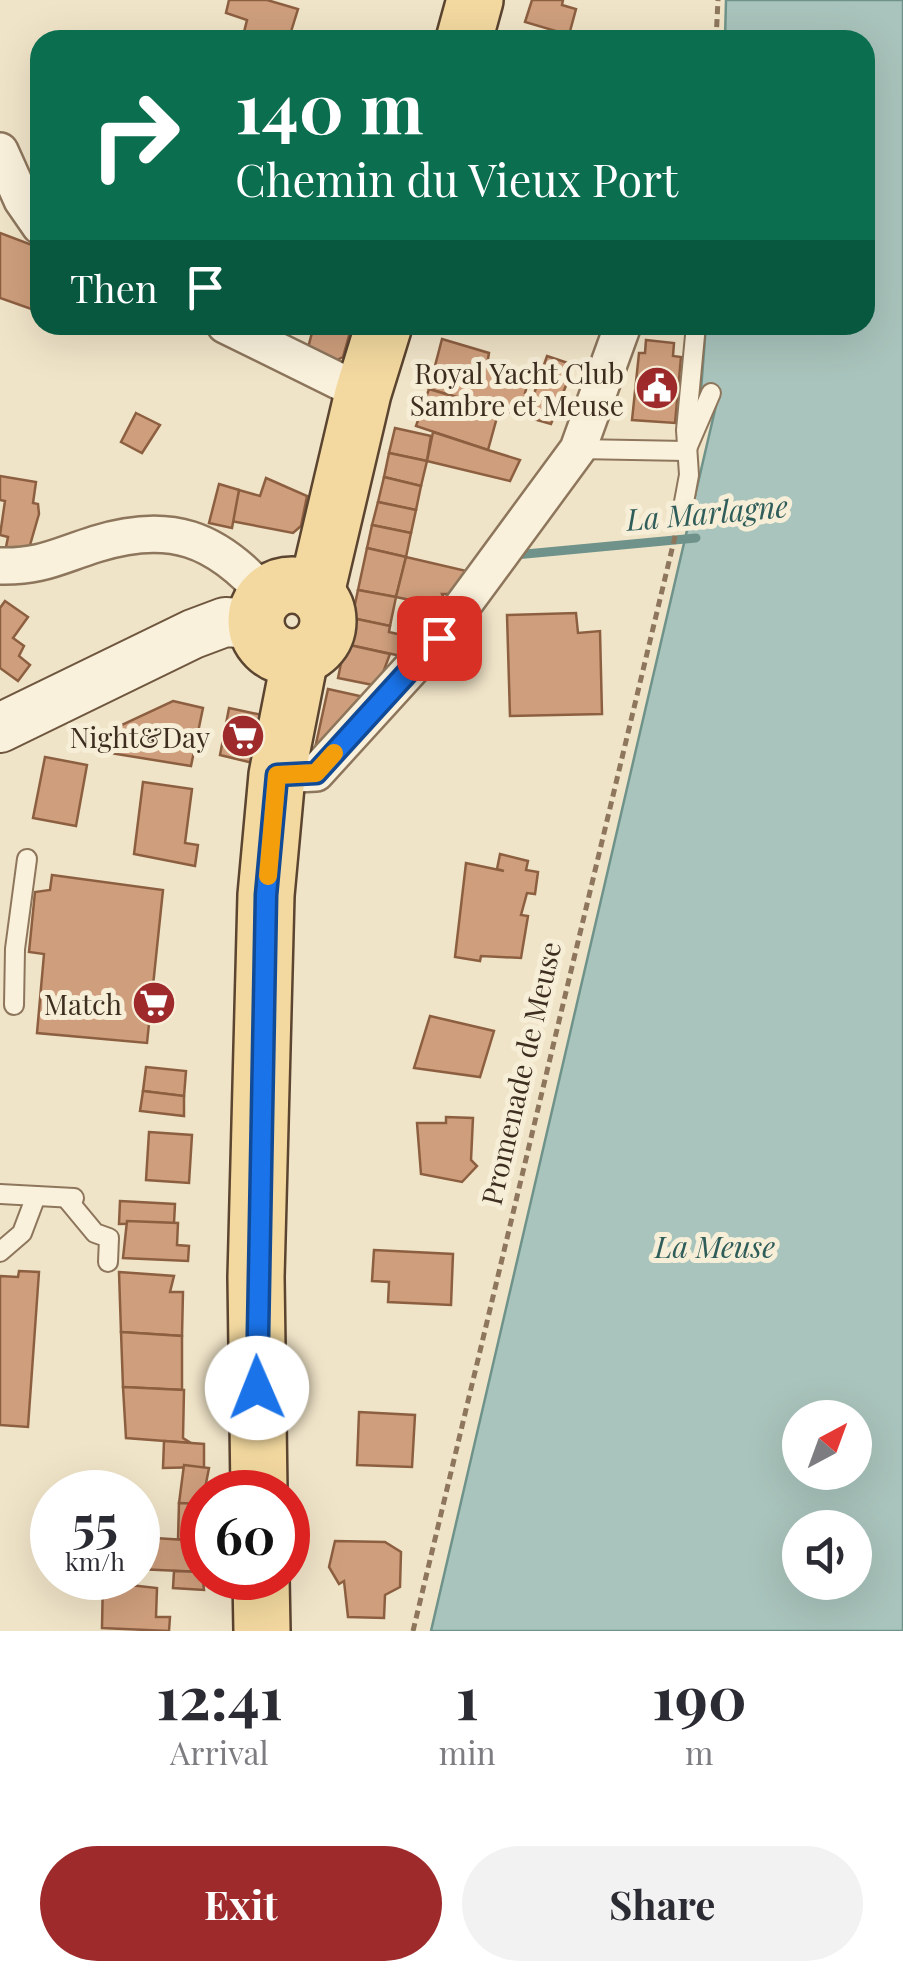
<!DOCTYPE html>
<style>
:root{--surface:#fff;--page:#f2f2f3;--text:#2b2b33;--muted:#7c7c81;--accent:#9e2a2b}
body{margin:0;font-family:"Playfair Display",serif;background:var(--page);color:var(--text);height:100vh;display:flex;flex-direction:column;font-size:38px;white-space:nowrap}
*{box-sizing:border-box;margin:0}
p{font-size:32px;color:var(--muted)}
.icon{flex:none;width:55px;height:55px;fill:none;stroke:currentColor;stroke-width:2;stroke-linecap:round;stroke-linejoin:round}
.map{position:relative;height:1631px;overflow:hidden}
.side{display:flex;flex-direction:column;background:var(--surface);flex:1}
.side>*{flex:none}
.hud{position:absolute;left:30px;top:30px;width:845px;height:305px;border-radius:30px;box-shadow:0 10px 40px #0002;background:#0b6e4f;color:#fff;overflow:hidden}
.needle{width:65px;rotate:41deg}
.buttons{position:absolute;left:782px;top:1400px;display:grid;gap:20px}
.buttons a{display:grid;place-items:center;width:90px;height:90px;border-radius:50%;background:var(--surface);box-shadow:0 10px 40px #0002;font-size:50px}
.speed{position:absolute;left:30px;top:1470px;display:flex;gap:20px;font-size:50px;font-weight:700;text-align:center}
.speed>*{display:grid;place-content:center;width:130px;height:130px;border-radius:50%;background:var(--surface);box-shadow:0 10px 40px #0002;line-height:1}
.speed small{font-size:25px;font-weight:400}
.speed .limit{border:15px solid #d22;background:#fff;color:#111}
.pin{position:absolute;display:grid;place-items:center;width:85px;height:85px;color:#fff;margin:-42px;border-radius:20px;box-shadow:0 5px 15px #0006}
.me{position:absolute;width:110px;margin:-55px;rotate:359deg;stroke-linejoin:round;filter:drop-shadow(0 0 8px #0008)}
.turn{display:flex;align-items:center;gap:35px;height:210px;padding:0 40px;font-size:45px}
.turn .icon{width:130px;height:130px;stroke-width:2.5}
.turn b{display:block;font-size:70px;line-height:85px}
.then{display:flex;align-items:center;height:95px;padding:0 40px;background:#0003;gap:20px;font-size:38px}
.eta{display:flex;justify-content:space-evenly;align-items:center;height:170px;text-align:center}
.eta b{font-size:60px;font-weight:700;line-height:70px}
.action{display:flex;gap:20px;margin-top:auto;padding:20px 40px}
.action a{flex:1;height:115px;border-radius:60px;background:var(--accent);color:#fff;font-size:40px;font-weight:700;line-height:115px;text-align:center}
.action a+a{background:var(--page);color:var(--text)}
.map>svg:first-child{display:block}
</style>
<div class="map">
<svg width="903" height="1631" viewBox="0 0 903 1631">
<rect width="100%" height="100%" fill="#f0e4c8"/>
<path fill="#a9c4bc" stroke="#6f938a" stroke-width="2.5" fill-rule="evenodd" d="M726,0H903V1631H431L718,397L701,390L706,325H865V40H725ZM800,1418H855V1472H800ZM800,1528H855V1582H800Z"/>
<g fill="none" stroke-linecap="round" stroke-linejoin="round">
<path stroke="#6f938a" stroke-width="9" d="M515,555L696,538"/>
</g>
<g fill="#cf9f7d" stroke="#8d5f41" stroke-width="2.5">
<path d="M229,0H267L298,9L289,38L242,40L247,20L226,13Z"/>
<path d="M532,0H563L562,5L576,9L569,35L525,22Z"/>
<path d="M0,233L40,248L37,311L0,298Z"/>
<path d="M314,325H352L343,357L333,362L308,348Z"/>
<path d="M442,339L489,353L487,365L529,379L525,393L532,396L526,417L429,389Z"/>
<path d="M646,340L674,343L673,356L681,357L675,423L632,420L639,353H645Z"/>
<path d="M547,356L574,365L551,424L526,417Z"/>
<path d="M429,389L499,410L488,450L416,426Z"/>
<path d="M136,413L160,425L142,453L121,442Z"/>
<path d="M395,428L431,436L427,461L389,453Z"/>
<path d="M433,432L488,450L520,460L510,481L427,461Z"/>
<path d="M389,453L427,461L421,486L384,477Z"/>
<path d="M0,476L36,482L33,503L38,504L39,514L28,552L6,547L8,537L0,535L5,501L0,500Z"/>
<path d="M384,477L421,486L416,510L378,502Z"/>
<path d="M266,478L307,496L301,526L293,533L231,521L239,490L260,496Z"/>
<path d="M219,484L239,490L232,528L209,523Z"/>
<path d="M378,502L416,510L411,533L372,525Z"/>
<path d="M372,525L411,533L406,557L367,548Z"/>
<path d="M367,548L406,557L396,597L358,590Z"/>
<path d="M406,557L475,573L461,594H442L448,608L396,597Z"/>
<path d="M358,590L396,597L390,626L352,618Z"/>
<path d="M5,601L28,617L13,638L24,646L19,656L30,665L18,681L0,668V608Z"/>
<path d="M576,613L578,633L600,631L602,714L510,716L507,615Z"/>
<path d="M352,618L390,626L389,632L406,636L401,656L345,644Z"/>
<path d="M345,644L390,654L378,686L338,678Z"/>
<path d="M328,689L373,699L314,753Z"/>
<path d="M173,701L203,708L191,766L110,753L115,728Z"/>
<path d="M229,708L267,716L257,764L220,755Z"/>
<path d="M45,757L87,765L76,826L33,818Z"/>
<path d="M143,782L192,789L185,843L198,845L195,866L134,854Z"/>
<path d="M500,854L528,861L526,870L538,872L535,894L527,893L521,915L528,916L521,958L481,956L480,961L455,957L466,863L504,871L497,869Z"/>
<path d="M52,875L163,890L147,1043L37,1033L44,954L29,952L35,892L50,890Z"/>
<path d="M430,1016L494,1031L480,1077L414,1068Z"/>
<path d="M146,1067L186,1071L184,1096L143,1091Z"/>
<path d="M143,1091L184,1096V1116L140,1111Z"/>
<path d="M446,1117L473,1118L471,1160L477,1166L462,1182L421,1174L417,1123H446Z"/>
<path d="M149,1132L192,1135L189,1183L146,1180Z"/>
<path d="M120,1201L175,1204L174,1223L119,1224Z"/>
<path d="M127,1221L178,1223L177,1245L189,1246L188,1261L123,1258Z"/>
<path d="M374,1250L453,1254L451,1305L388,1302L389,1282L372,1281Z"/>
<path d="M19,1271L39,1272L28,1427L0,1425V1276L18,1277Z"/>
<path d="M119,1272L174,1276L170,1292H183L182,1336L121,1332Z"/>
<path d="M121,1332L182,1336V1390L123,1387Z"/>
<path d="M123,1387L184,1390L183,1438L191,1443L126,1438Z"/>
<path d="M359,1412L415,1415L412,1467L357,1465Z"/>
<path d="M164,1441L204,1444V1467L163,1468Z"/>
<path d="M184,1465L209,1468L202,1504L179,1503Z"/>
<path d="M179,1503L202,1504V1541L178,1539Z"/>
<path d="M138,1537L202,1541V1572L138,1569Z"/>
<path d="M335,1541L385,1542L401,1552L400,1587L385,1595L384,1618L348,1617L344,1581L339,1584L329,1567Z"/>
<path d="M174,1571L202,1572L204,1590L173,1588Z"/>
<path d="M103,1578H129L130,1585L157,1588L156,1617H170L169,1631L102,1628Z"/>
</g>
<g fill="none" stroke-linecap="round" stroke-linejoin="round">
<g stroke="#8d765c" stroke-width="22">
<g id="lane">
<path d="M578,449L686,451L711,393"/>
<path d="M684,502L689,475L686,430L696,325"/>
<path d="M14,1005L15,949L27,859"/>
<path d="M0,1194L74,1198"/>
<path d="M66,1198L95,1233L109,1238L108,1262"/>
<path d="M0,1252L22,1233L36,1196"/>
</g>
</g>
<g stroke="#8d765c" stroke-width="40">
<g id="street">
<path d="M0,151L22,200L40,226"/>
<path d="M225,325L363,393"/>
<path d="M0,566C41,567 58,556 96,544C170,521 216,538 266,595"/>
<path d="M277,775L316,773L439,638L578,449L623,325"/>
</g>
</g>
<g stroke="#6f573f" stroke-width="52">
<path id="secondary" d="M0,728L193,634L225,622L255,624"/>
</g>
<g stroke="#5b4430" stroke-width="60">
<g id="primary">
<path d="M464,40L475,0"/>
<circle cx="292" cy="621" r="36"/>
<path d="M316,593L363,393L384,325"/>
<path d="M259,1492L256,1277L266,895L277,775L300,658"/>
<path d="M261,1578L262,1631"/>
</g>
</g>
<g stroke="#8d765c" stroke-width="5" stroke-dasharray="8 5" stroke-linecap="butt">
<path d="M716,40L718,0"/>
<path d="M413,1631L678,524"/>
</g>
<use href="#lane" stroke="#faf1dc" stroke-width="18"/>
<use href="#street" stroke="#faf1dc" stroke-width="35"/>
<use href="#secondary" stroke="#faf1dc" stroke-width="48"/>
<use href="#primary" stroke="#f3d9a0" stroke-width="55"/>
</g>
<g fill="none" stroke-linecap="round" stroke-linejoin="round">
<g stroke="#114b97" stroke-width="25">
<path id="route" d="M257,1388L266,895L277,775L316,773L439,638"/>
</g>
<use href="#route" stroke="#1a73e8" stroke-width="18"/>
<path stroke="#f59e0b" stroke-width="18" d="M268,876L277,775L316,773L334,753"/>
</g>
<defs>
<g id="civic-disc" transform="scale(2.25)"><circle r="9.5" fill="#9e2a2b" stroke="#f7eed8"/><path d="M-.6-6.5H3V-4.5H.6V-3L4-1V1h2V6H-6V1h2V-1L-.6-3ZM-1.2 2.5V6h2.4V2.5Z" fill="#fff"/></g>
<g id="supermarket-disc" transform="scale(2.25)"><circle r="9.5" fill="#9e2a2b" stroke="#f7eed8"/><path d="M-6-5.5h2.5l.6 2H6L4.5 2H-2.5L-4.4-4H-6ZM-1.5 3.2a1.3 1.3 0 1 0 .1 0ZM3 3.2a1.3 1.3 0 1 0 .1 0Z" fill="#fff"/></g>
</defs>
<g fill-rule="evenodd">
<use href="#civic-disc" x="657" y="388"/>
<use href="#supermarket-disc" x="243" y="736"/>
<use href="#supermarket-disc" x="154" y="1003"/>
</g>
<g text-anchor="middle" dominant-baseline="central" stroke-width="10" stroke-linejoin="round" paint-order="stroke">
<g font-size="28" fill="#3d2e20" stroke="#f7eed8" text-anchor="end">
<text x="624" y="372">Royal Yacht Club<tspan x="624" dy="32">Sambre et Meuse</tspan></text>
<text x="210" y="736">Night&amp;Day</text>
<text x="122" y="1003">Match</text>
</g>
<g font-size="28" fill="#3d2e20" stroke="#f7eed8">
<text transform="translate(520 1073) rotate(-77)">Promenade de Meuse</text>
</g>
<g font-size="30" font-style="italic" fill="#2f5d5a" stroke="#f7eed8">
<text transform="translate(707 512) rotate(-5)">La Marlagne</text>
<text x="715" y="1246">La Meuse</text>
</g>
</g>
</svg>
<div class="buttons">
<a><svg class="needle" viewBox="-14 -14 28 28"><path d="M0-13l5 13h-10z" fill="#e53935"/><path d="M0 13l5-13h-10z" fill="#7c7c81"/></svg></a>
<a><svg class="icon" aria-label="sound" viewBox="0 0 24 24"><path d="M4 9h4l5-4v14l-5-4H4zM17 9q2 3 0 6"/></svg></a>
</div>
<div class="speed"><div>55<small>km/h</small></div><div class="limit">60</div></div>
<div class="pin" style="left:439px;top:638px;background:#d93025"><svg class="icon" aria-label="arrive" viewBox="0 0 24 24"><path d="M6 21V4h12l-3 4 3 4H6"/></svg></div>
<svg class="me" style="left:257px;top:1388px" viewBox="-20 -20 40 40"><circle r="19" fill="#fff"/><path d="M0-13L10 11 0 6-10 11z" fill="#1a73e8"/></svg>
<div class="hud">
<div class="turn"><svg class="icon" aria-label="right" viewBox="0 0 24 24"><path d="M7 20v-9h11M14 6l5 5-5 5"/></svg><div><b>140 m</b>Chemin du Vieux Port</div></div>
<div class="then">Then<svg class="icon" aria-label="arrive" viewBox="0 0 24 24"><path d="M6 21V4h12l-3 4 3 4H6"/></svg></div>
</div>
</div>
<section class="side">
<div class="eta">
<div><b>12:41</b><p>Arrival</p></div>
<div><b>1</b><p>min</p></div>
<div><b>190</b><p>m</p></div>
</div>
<div class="action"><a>Exit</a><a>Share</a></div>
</section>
